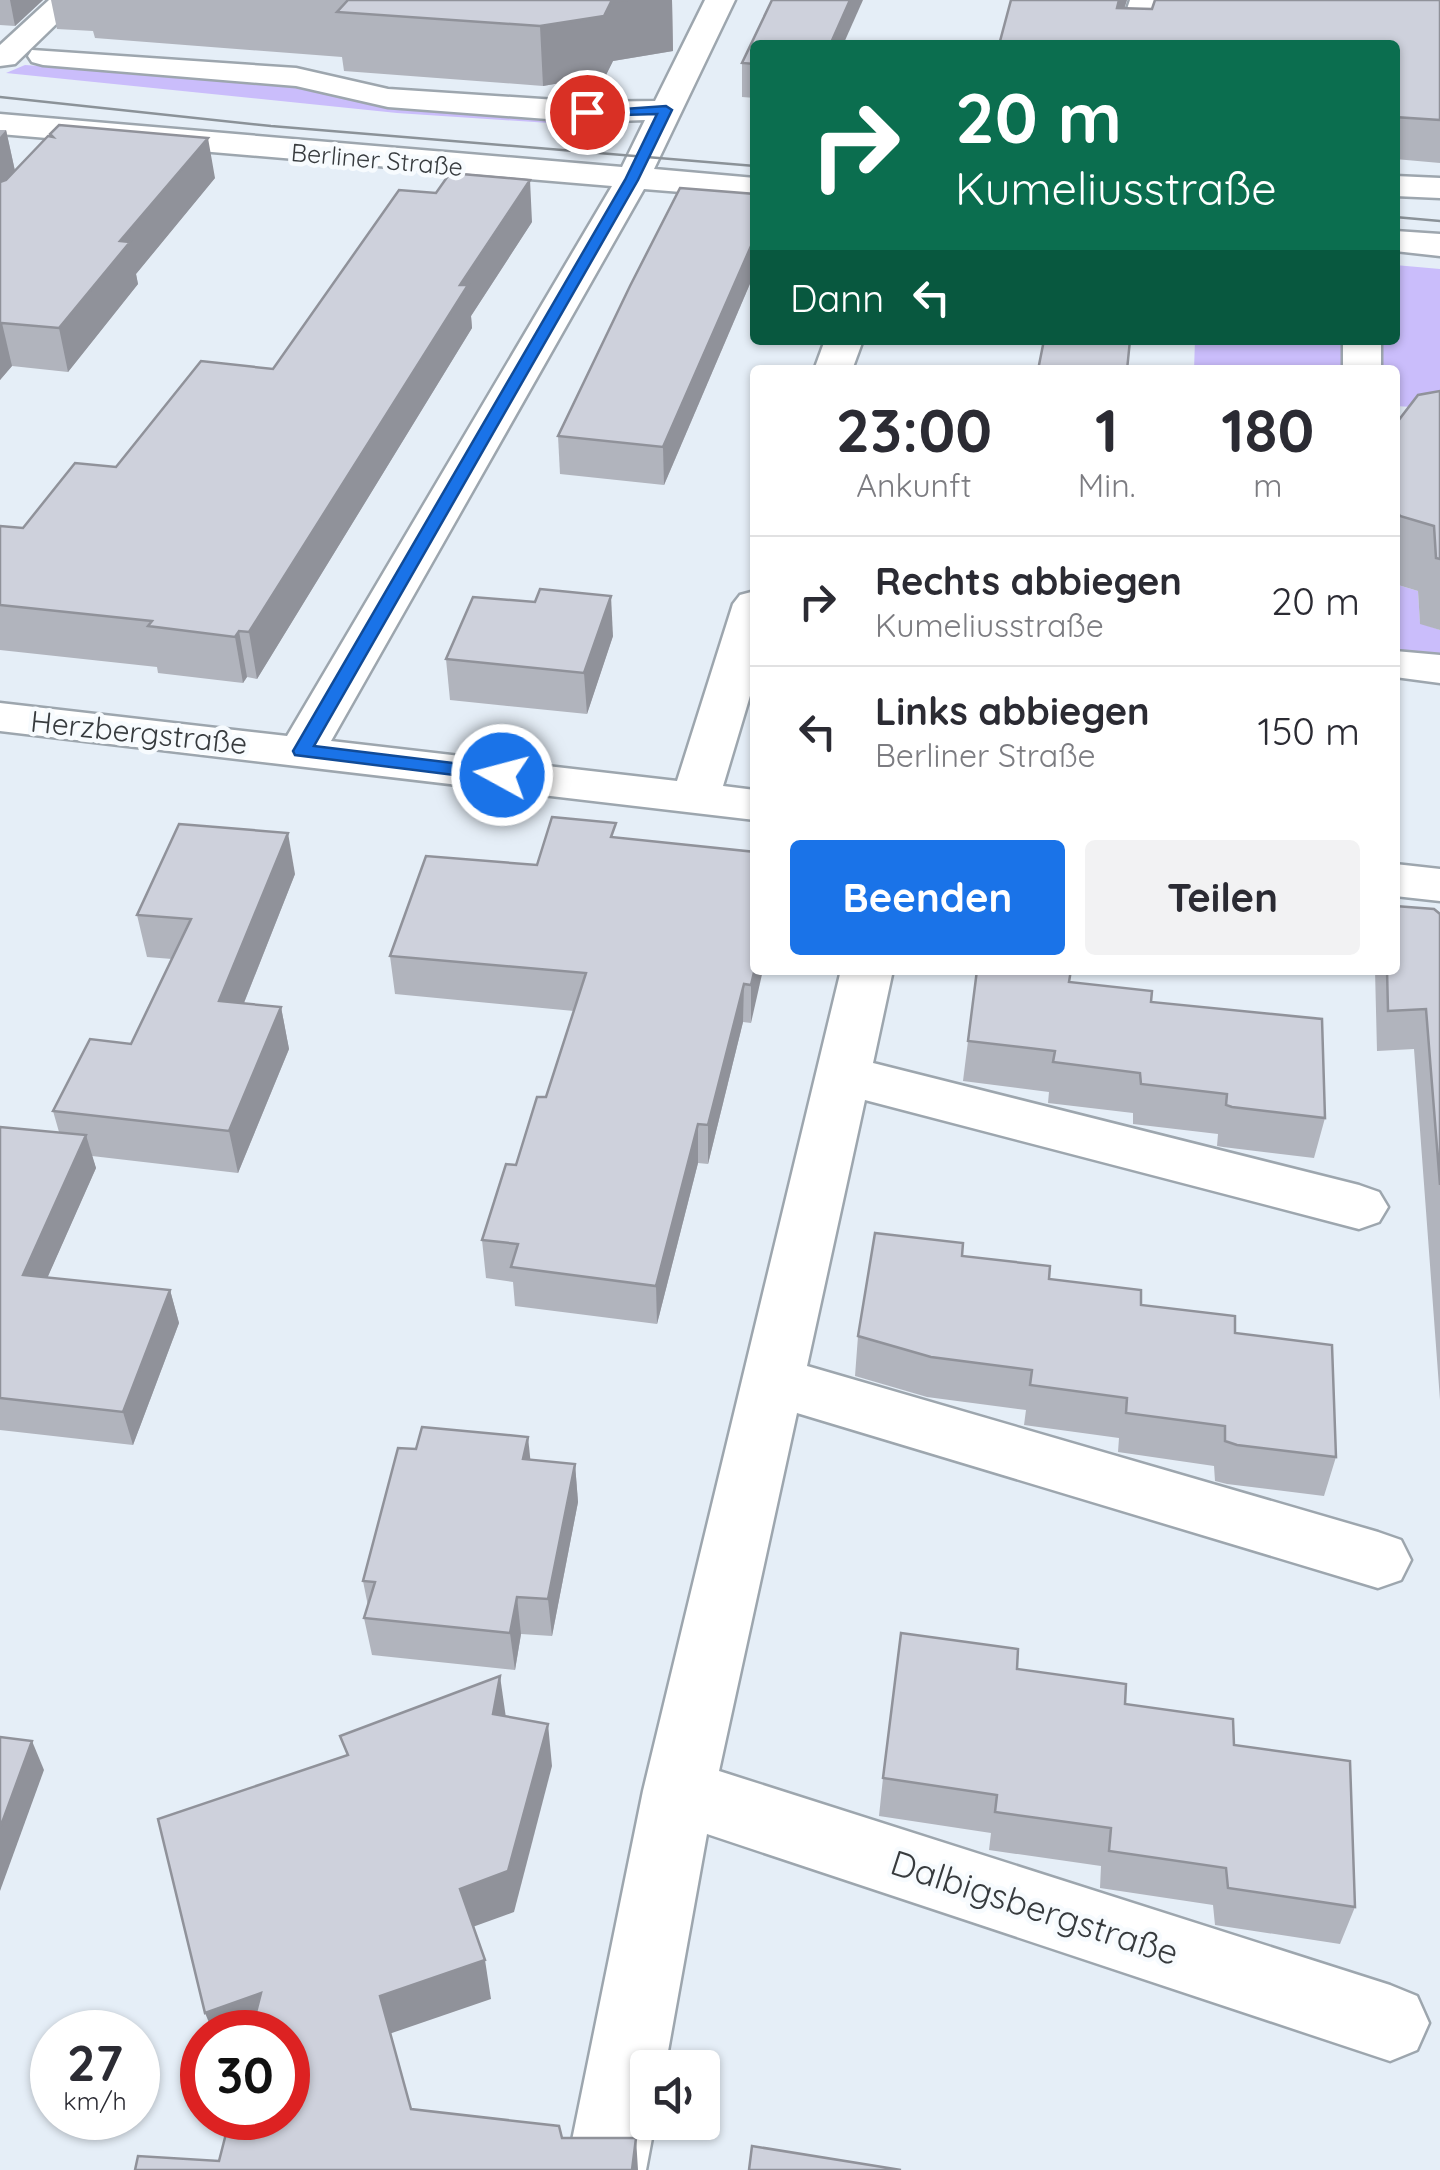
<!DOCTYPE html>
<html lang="de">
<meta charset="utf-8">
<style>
:root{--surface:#fff;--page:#f2f2f3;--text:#2b2b33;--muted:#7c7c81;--line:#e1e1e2;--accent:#1a73e8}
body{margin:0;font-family:Quicksand,sans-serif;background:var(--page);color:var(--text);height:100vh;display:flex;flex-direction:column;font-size:38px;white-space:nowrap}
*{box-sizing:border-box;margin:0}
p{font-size:32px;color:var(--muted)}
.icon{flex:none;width:55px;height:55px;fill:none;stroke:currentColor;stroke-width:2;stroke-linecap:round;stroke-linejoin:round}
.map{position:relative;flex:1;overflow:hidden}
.sheet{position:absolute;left:750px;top:365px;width:650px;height:610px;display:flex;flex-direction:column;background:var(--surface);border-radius:10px;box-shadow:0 2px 8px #0004}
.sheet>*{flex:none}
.top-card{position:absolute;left:750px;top:40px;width:650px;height:305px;border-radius:10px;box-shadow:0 2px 8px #0004;background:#0b6e4f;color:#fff;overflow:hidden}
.fabs{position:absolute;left:630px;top:2050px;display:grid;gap:20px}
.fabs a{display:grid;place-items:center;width:90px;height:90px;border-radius:10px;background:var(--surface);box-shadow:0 2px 8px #0004;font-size:50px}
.speed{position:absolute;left:30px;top:2010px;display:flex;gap:20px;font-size:50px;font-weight:700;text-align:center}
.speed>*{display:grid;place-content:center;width:130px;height:130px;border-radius:50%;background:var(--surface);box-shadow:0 2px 8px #0004;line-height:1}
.speed small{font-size:25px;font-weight:400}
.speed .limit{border:15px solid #d22;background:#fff;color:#111}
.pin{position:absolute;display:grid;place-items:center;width:85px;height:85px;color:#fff;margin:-42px;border:5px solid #fff;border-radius:50%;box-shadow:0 2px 10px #0007}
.me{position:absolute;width:110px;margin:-55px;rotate:277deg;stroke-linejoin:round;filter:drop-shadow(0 0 8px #0008)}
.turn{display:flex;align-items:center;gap:35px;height:210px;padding:0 40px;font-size:45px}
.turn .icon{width:130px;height:130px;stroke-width:2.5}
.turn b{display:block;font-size:70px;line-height:85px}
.then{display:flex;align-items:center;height:95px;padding:0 40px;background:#0003;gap:20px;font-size:38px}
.eta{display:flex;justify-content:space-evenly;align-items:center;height:170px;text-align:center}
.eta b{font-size:60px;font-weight:800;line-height:70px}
.cta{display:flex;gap:20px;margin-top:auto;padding:20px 40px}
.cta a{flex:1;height:115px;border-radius:10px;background:var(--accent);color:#fff;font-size:40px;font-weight:800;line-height:115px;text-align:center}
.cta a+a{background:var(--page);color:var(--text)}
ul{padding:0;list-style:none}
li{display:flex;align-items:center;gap:30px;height:130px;padding:0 40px;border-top:2px solid var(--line)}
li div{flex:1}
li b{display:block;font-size:38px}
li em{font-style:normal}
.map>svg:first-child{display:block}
</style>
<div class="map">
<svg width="1440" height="2170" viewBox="0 0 1440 2170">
<rect width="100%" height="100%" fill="#e5eef7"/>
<g fill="#cabdfb">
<path d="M25,65L308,84L568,117L564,124L397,113L6,73Z"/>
<path d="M1395,265L1440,269V451L1412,407L1395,406V370H1194L1195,340H1395Z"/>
<path d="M1395,584L1418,591L1420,623L1440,630V662L1395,657Z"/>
</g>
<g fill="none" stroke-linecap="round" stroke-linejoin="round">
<g stroke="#9da6ae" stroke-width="5">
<g id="minor">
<path d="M49,0H81L15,64L0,66V45Z"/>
<path d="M705,0H735L654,169L755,178V198L644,189L331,741L677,781L733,604L740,595L755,591V679L723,786L755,790V820L0,731V703L287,736L612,186L0,134V114L622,167L645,120L587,122L388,107L296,86L43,65L32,62L28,56L32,50L296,68L388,89L587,102L655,101Z"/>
<path d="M1130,0H1160L1145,45H1115Z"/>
<path d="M1395,176L1440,178V198L1395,196Z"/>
<path d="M1395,231L1440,234V256L1395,251Z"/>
<path d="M825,340H863L852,370H814Z"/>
<rect x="1343" y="340" width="38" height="30"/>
<path d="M1395,651L1440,655V683L1395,677Z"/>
<path d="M1395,864L1440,869V901L1395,896Z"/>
<path d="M841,970H893L873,1063L1359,1185L1379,1192L1388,1207L1379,1222L1359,1229L865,1100L807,1366L1378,1532L1401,1540L1411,1560L1401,1580L1378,1588L797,1413L719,1771L1390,1985L1417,1996L1429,2023L1417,2050L1390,2061L707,1834L665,2068H648V2122H655L646,2170H566L643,1791Z"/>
</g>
</g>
<use href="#minor" fill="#fff" fill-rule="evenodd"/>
<g stroke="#8b9298" stroke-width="2.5">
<path d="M0,97L271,126L755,166"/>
<path d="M1395,217L1440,221"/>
</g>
</g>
<g fill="#b1b4bd">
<path d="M0,0H43L15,26L0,25Z"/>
<path d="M51,0H672L673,51L613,61L606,75L543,86L344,71L342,57L95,38L93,31L57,29Z"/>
<path d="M1011,0H1127L1124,8L1152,9L1440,0V163L1395,159V45Z"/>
<path d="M755,45V98L742,97V63Z"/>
<path d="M0,130H6L15,171L51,136L50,134L215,178L136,274L138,284L68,372L12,366L0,380Z"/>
<path d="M755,194V272L664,485L560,474L558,436Z"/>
<path d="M532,222L471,316L472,328L257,679L247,677L243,683L158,673L157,667L0,650V526L23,528L273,369Z"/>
<path d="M1440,391V630L1420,624L1418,591L1395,584V425Z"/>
<path d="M613,636L587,714L450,700L446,659Z"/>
<path d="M616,838L755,852L751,1023L743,1022L708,1164L698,1163L657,1324L515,1306L513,1282L486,1278L482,1240L546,1097L574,1011L395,994L390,956L537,865Z"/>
<path d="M295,874L244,1003L281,1007L289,1049L238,1173L92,1156L96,1168L47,1278L170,1290L179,1323L133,1445L0,1430V1127L59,1132L53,1111L131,1044L172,959L147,957L137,915Z"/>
<path d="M1440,914V1400L1414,1049L1377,1051L1375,970H1395Z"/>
<path d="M1069,982L1151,1002L1325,1118L1314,1158L1223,1147L1217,1146L1218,1134L1133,1124V1113L1048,1103L1049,1092L963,1081L968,1041Z"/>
<path d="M962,1256L1141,1305L1235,1333L1336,1457L1324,1496L1227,1484L1215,1481L1214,1466L1118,1452L1119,1438L1024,1425L1026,1410L927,1397L855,1376L858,1336Z"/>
<path d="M530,1460L575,1464L578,1502L552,1636L521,1634L515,1670L372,1655L364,1618L368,1606L363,1581Z"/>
<path d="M1017,1669L1125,1704L1234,1745L1355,1907L1340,1944L1215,1925L1213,1905L1100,1888L1101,1866L989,1850L991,1833L879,1816L883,1778Z"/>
</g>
<g fill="#90929a">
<path d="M10,0H43L15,26Z"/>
<path d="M627,0H672L673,51L613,61L606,75L543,86L540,26L611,2Z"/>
<path d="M850,0H863L843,45H830Z"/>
<path d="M1119,0H1127L1113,45L1117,8Z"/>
<path d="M6,130L15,171L0,188V137Z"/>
<path d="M208,138L215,178L136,274L138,284L68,372L59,328L120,241Z"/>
<path d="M530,180L532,222L471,316L472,328L257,679L249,632L460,285Z"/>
<path d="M755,237V272L664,485L663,447Z"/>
<path d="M2,323L12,366L0,380V325Z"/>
<path d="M611,596L613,636L587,714L584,673Z"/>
<path d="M239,631L247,677L243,683L235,637Z"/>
<path d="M288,833L295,874L228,1043L219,1001Z"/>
<path d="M755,970H763L751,1023V985Z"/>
<path d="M744,984L743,1022L708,1164V1125Z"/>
<path d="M281,1007L289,1049L238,1173L229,1131Z"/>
<path d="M698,1124V1163L657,1324L656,1286Z"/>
<path d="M86,1135L96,1168L34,1308L23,1275Z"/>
<path d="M170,1290L179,1323L133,1445L123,1412Z"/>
<path d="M528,1437L532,1475L523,1459Z"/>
<path d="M575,1464L578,1502L552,1636L548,1599Z"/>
<path d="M517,1597L521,1634L515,1670L510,1633Z"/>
<path d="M500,1676L506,1718L493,1714Z"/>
<path d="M548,1724L552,1766L514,1912L467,1929L460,1889Z"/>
<path d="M32,1741L44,1770L0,1891V1828Z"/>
<path d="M485,1960L491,1999L389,2034L380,1996Z"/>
<path d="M261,1993L269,2032H213L205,2013Z"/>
<path d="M636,2138L638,2170H632Z"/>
</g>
<g fill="#ced1dc" stroke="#90929a" stroke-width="2.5">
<path d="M348,0H627L611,2L604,16L540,26L337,12Z"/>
<path d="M772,0H850L830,45H755V64L742,63Z"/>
<path d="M1011,0H1119L1117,8L1152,9L1155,0H1440V120L1395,117V45H999Z"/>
<path d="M59,125L208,138L120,241L130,242L59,328L2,323L0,325V182L6,180L48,136L53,137L50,134Z"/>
<path d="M450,173L530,180L460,285H468L249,632L239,631L235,637L148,626L152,621L0,605V526L23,528L75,463L116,467L201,361L273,369L399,190L436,193Z"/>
<path d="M680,188L755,194V237L663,447L558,436L630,286Z"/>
<path d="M1044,340H1130L1127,370H1038Z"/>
<path d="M1440,391V559L1436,558L1434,526L1400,516L1395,508V425L1418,395Z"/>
<path d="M540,589L611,596L584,673L446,659L473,597L535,602Z"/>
<path d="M552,817L616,823L611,837L755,852V968L751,985L744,984L708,1125L698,1124L656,1286L511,1267L518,1244L482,1240L506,1164L516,1165L537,1097H546L586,973L390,956L426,856L537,865Z"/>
<path d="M179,824L288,833L219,1001L281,1007L229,1131L53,1111L90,1039L131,1044L191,919L137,915Z"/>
<path d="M1395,906L1434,909L1440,914V1185L1426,1009L1388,1011L1387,970H1395Z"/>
<path d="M977,970H1071L1069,982L1152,991L1151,1002L1322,1019L1325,1118L1232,1107L1226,1105L1227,1094L1141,1084L1140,1073L1053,1062L1055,1051L968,1041Z"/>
<path d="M0,1127L86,1135L23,1275L170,1290L123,1412L0,1398Z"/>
<path d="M875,1233L963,1243L962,1256L1050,1266L1049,1279L1141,1290V1305L1235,1316V1333L1332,1345L1336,1457L1237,1445L1225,1441V1426L1126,1413L1127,1398L1030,1385L1032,1370L931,1357L858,1336Z"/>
<path d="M422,1427L528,1437L523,1459L575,1464L548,1599L517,1597L510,1633L364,1618L375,1582L363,1581L398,1448L416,1449Z"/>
<path d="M901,1633L1018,1649L1017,1669L1126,1684L1125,1704L1233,1719L1234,1745L1350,1761L1355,1907L1228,1888L1226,1868L1109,1851L1111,1828L995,1812L997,1795L883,1778Z"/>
<path d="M500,1676L493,1714L548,1724L508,1871L460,1889L485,1960L380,1996L411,2109L559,2126L562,2138H636L632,2170H135L138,2156L219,2161L230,2118H288V2032H251L261,1993L205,2013L158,1819L348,1755L340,1736Z"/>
<path d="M0,1737L32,1741L0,1828Z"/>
<path d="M752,2146L901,2170H749Z"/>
</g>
<path fill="#1a73e8" stroke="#114b97" stroke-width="2.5" d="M666,106L672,110L638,180L314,746L502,769L512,775L502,781L295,755L293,751L625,180L657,114L587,116L581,112Z"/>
<g text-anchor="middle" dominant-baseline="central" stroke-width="9" stroke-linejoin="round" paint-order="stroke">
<g font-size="25" fill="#373b3e" stroke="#f7fbfe">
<text transform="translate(377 159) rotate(5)">Berliner Straße</text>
</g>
<g font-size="30" fill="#373b3e" stroke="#f7fbfe">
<text transform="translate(139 732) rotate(6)">Herzbergstraße</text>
</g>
<g font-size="35" fill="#373b3e" stroke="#f7fbfe">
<text transform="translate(1035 1907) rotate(18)">Dalbigsbergstraße</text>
</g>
</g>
</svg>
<div class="fabs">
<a><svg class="icon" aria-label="sound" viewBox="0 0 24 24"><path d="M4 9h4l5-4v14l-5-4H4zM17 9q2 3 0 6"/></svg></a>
</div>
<div class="speed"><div>27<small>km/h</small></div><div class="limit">30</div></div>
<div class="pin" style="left:587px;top:112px;background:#d93025"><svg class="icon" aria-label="arrive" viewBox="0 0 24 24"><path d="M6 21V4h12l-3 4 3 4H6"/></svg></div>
<svg class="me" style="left:502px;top:775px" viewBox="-20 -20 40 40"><circle r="17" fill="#1a73e8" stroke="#fff" stroke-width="3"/><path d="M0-11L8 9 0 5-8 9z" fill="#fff"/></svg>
<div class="top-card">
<div class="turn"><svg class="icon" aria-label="right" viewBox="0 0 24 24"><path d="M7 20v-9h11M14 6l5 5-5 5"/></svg><div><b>20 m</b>Kumeliusstraße</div></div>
<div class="then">Dann<svg class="icon" aria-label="left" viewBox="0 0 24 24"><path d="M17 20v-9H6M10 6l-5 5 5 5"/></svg></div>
</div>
<section class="sheet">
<div class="eta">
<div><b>23:00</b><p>Ankunft</p></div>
<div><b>1</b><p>Min.</p></div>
<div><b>180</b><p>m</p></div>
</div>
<ul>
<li><svg class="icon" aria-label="right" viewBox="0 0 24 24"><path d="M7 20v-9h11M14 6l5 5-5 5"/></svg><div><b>Rechts abbiegen</b><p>Kumeliusstraße</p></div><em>20 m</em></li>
<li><svg class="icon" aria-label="left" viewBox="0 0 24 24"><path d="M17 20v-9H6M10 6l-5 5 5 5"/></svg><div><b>Links abbiegen</b><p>Berliner Straße</p></div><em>150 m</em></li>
</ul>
<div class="cta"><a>Beenden</a><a>Teilen</a></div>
</section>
</div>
